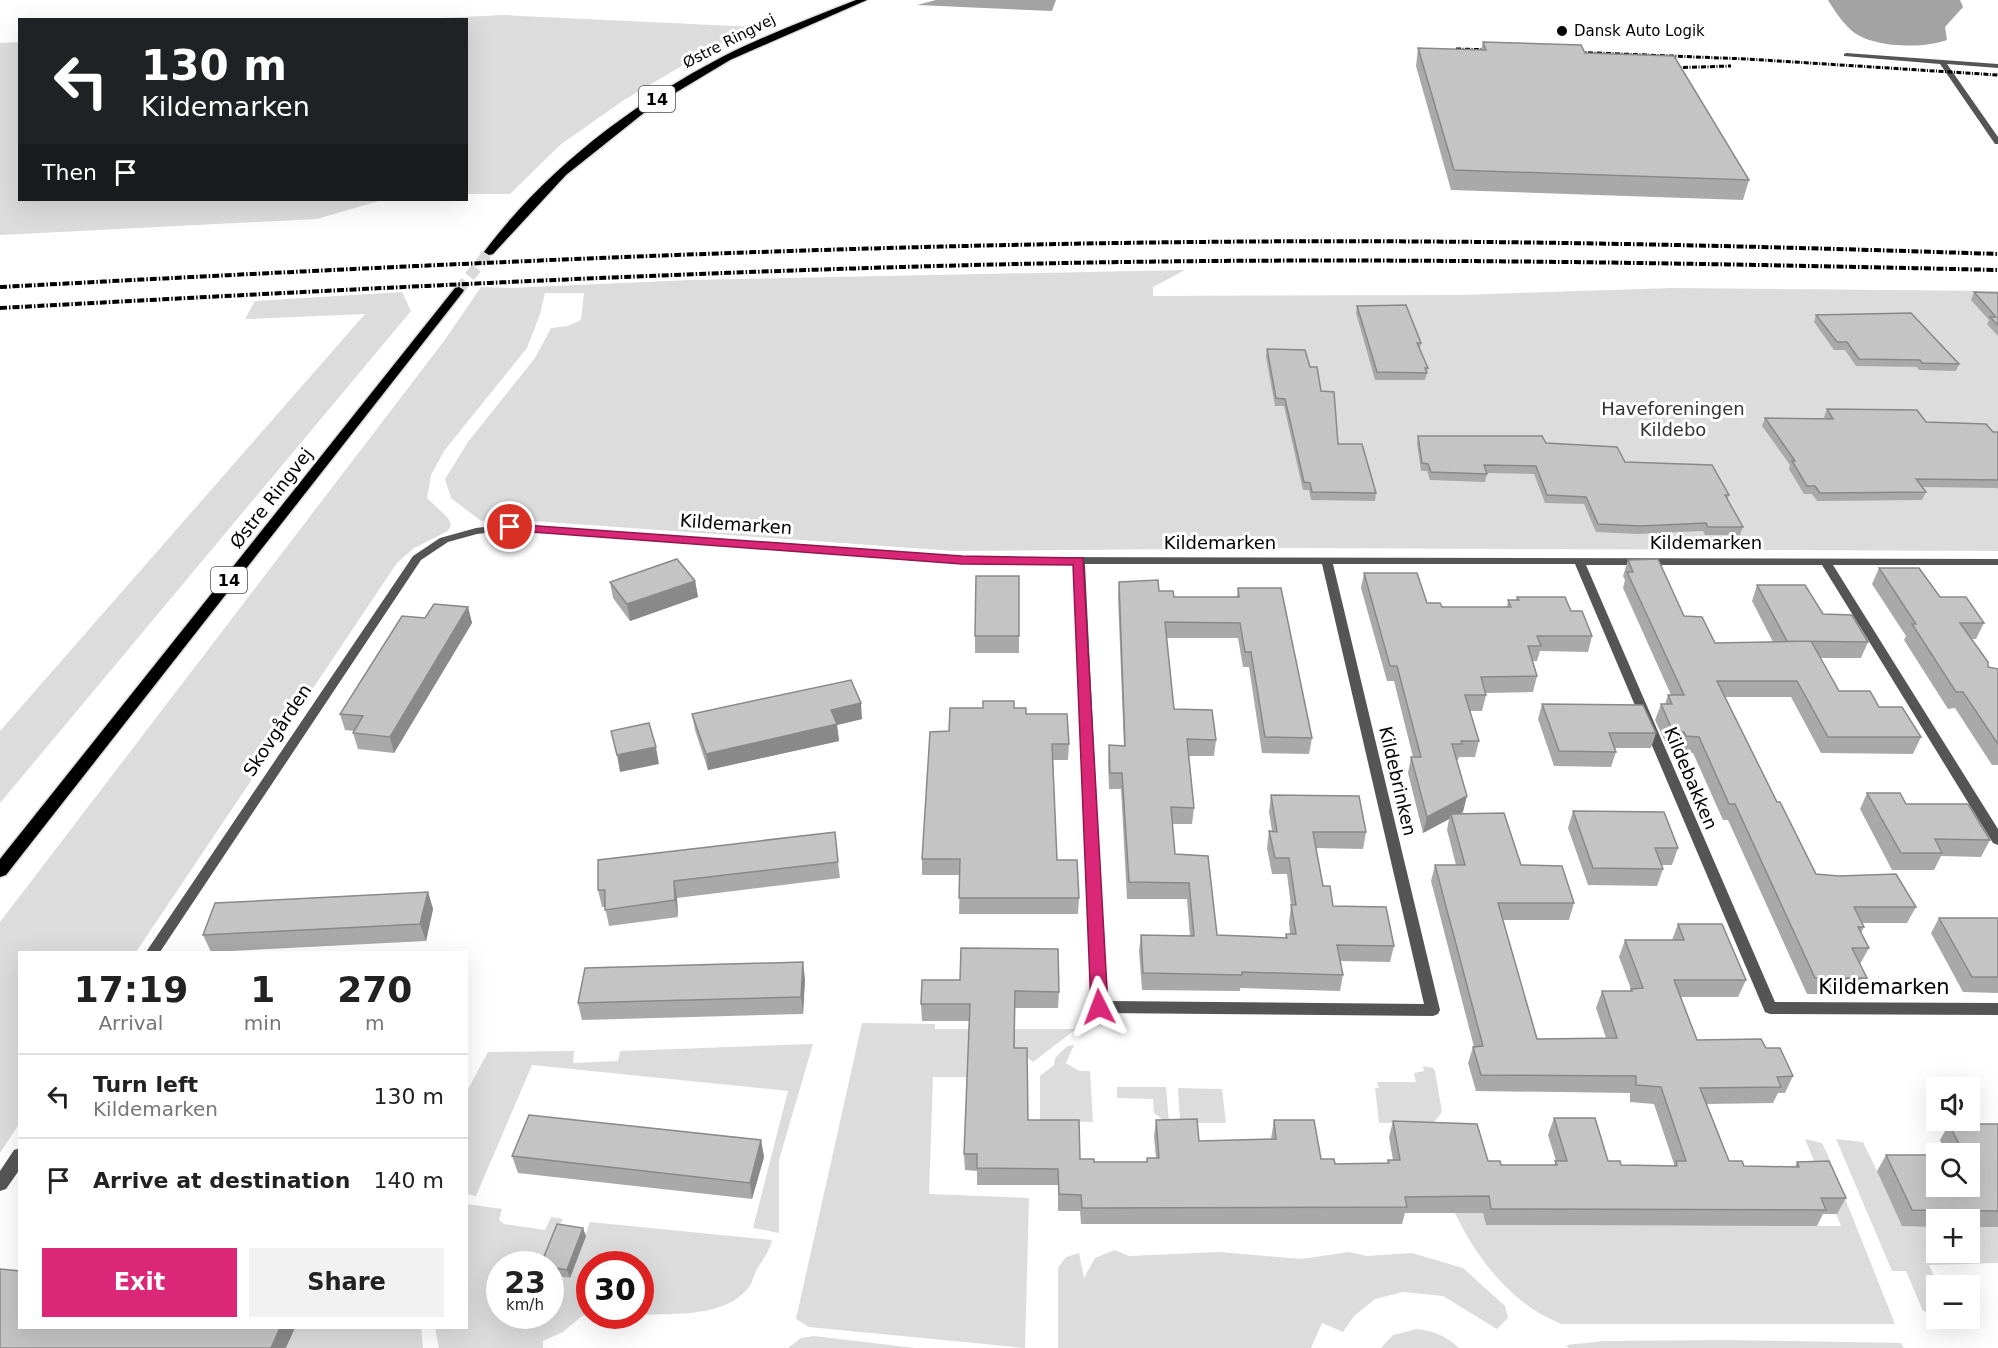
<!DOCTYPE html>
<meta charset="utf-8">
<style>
:root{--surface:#fff;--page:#f2f2f2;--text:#222;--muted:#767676;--line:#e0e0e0;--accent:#db2777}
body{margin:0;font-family:"DejaVu Sans",sans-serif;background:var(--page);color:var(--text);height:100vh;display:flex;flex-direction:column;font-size:22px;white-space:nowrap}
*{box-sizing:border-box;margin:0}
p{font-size:20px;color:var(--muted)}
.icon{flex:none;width:33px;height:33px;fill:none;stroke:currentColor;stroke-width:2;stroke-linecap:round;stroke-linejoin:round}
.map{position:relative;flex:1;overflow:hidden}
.sheet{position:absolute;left:18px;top:951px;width:450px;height:378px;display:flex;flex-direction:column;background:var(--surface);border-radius:0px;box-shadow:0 6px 24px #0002}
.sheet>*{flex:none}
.guide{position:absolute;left:18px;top:18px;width:450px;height:183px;border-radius:0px;box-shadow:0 6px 24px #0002;background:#202124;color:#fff;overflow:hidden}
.fabs{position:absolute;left:1926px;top:1077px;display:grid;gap:12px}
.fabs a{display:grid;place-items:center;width:54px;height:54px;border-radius:0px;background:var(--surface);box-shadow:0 6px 24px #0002;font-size:30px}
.speed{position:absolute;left:486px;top:1251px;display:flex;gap:12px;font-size:30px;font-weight:700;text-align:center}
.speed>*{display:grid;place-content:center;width:78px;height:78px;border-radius:50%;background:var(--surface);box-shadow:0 6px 24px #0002;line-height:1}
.speed small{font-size:15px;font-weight:400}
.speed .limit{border:9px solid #d22;background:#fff;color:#111}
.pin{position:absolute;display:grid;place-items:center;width:51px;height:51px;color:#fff;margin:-26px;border:3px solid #fff;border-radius:50%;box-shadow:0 2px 6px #0007}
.me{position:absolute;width:66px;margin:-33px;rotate:357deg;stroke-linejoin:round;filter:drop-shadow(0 0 4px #0008)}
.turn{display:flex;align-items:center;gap:21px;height:126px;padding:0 24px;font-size:27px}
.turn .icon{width:78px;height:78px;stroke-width:2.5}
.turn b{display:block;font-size:42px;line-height:51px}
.then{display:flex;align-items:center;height:57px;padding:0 24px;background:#0003;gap:12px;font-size:22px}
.eta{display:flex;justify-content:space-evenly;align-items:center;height:102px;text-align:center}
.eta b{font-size:36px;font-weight:700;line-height:42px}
.primary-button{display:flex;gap:12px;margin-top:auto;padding:12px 24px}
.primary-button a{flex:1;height:69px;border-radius:0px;background:var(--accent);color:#fff;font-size:24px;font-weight:700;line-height:69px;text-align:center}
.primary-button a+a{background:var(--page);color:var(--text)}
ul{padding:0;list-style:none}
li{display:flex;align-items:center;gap:18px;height:84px;padding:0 24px;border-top:2px solid var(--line)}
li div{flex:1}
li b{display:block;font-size:22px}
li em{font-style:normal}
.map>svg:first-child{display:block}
</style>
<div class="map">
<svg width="1998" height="1348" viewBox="0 0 1998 1348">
<rect width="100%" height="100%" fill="#fff"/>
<g fill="#dcdcdc">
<path d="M504,15L521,16L756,27L697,57L624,100L560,145L510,194H467L466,20L420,19Z"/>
<path d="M19,42L20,200H382L317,219L0,235V43Z"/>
<path d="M1185,270L1153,287V296L1459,295L1672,288L1998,291V551L1287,548L954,551L506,519L481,521L451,498L445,479L468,442L535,358L551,328L568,326L581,320L584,293H545L540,314L527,348L444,451L431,475L427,498L448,518L451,525L448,531L414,548L397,563L136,952H20L19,1124L0,1153V922L444,341L481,287L509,288L690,280Z"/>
<path d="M402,292L411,311L0,803V731L365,314L245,319L255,301Z"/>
<path d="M862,1023L935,1024V1029H1076L1033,1062L1020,1052L968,1077H933L929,1194L1029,1198L1025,1348L809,1327L796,1319Z"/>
<path d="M813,1044L779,1160V1233L753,1228L788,1091L532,1065L476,1196L467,1194V1091L488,1052L574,1051L573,1063L618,1061L620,1051Z"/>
<path d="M1074,1045L1066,1063L1079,1071H1090L1093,1122L1040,1121V1076L1054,1065L1055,1058L1067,1046Z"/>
<path d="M1423,1066L1433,1068L1435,1071L1442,1112L1434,1122L1379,1123L1375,1088H1379L1377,1082H1416L1414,1073L1424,1071Z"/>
<path d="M1117,1087H1166L1169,1123H1163L1162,1119L1154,1113L1153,1099L1117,1098Z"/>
<path d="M1178,1088L1222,1089L1226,1123H1180Z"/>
<path d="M1805,1139L1822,1143L1827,1153L1895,1324H1562C1514,1307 1476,1258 1455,1213H1483L1486,1225L1841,1226Z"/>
<path d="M1836,1139L1863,1142L1877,1171L1936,1227V1252H1970V1227H1998V1263L1929,1265L1938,1285L1936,1286V1314L1923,1311L1906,1271H1892Z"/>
<path d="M467,1204L502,1209L499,1220L504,1224L545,1230L551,1217L563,1219L557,1230L547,1264H500V1316H550L551,1275L570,1278L590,1222L772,1240C769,1252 764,1258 757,1269C754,1274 753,1281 750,1286C726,1318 676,1313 641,1315L640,1264H590V1316H628H582L563,1332L543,1341V1348H439L435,1328H466Z"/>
<path d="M1115,1250L1129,1256L1219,1252L1301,1259L1349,1252L1367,1256L1412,1253L1463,1268L1505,1306L1508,1318L1497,1329L1443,1296L1403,1292L1375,1299L1354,1316L1343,1332L1322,1323L1311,1348H1058V1268L1066,1257L1079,1253L1084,1278L1095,1258Z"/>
<path d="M295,1328H421L423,1348H286Z"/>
<path d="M1417,1329C1434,1331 1446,1336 1459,1348H1381L1393,1335Z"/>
<path d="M814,1336L915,1348H788L801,1338Z"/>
<path d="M1729,1340L1901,1343L1904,1348H1569L1566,1345L1604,1341Z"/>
</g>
<g fill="#a3a3a3">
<path d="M936,0H1056L1052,11L917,5Z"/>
<path d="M1828,0H1960L1963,7L1945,27L1947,40C1924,49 1870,48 1851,30C1842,22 1834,10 1828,0Z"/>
</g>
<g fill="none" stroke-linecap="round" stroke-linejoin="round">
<path stroke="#d9d9d9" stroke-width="11" stroke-dasharray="11 6" stroke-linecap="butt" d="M459,290L489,252"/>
<g stroke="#dbdbdb" stroke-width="3">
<g id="primary">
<path d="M856,0H867L730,60L650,108L566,175L493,254L489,255L484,252C545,170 632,104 722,57C765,35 811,18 856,0Z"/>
<path d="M459,287L464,290L463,292L6,875L0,877V859L455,288Z"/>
</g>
</g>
<g fill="#555" fill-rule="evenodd">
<path d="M1846,53L1998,64V68L1947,64L1998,137V144H1995L1940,64L1844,56V54Z"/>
<path d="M510,524L962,557L1998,559V565H1833L1998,829V845L1993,843L1822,565H1586L1775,1002L1998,1003V1015L1770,1014L1765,1012L1575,564H1333L1440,1010L1438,1014L1433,1016L1099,1013L1094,1011L1092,1007L1074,564L962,563L510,530L477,534L448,542L421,560L160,952H146L413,556L440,538L476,528ZM1085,564H1322L1424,1004L1106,1001Z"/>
<path d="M20,1148V1169L6,1189L0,1191V1171L14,1150Z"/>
</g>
<use href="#primary" fill="#000" fill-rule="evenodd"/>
<g stroke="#000" stroke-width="3" stroke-dasharray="5 1.5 1 1.5" stroke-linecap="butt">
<path d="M1456,49L1498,50"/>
<path d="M1570,52L1747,59L1998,75"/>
<path d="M1665,68L1731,66"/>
</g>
<g stroke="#000" stroke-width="4" stroke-dasharray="7 2 1.5 2" stroke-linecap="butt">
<path d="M0,287C398,266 796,246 1195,242C1462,239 1730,245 1998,254"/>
<path d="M0,308C354,289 709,270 1064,263C1375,257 1687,263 1998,270"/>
</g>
</g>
<g fill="#a9a9a9">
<path d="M1483,42L1585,53L1749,180L1743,200L1451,190L1416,66L1418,48L1481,50Z"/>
<path d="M1974,292L1998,293V336L1987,324L1989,320L1971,300Z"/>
<path d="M1357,306L1421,343L1420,350L1428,368L1425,380H1375L1356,313Z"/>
<path d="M1816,315L1959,364L1956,371L1919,370L1917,367L1856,366L1845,350H1834L1814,322Z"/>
<path d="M1267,349L1310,367L1321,391L1338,444L1376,493L1375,501L1311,500L1309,490H1303L1284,406H1275L1266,357Z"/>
<path d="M1827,409L1926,422L1993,432H1998V489L1997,488L1922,487L1926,492L1922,500L1817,501L1812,494H1804L1789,469L1790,465L1762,426L1765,418L1826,419L1824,417Z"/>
<path d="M1418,436L1546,443L1625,462L1729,495L1727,500L1743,527L1740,535H1705L1703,531L1638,534L1596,532L1584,504L1545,503L1534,474L1487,473L1485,482L1430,480L1427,471H1421L1417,443Z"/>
<path d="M1628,560L1684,616L1715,643L1773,642L1752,601L1757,585L1823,614L1868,642L1861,658H1820L1839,691L1879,707L1921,737L1913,754L1821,753L1791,697H1725L1777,802L1816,874L1916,907L1907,923H1862L1864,927L1861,933L1869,948L1860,964L1867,978L1859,995L1807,994L1728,820H1723L1693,753H1681L1679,748H1668L1655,720L1661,704H1665L1668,695H1671L1623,588L1625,580L1623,576Z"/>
<path d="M1879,568L1940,597L1984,623L1976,639H1972L1988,667L1998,669V765H1992L1955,708L1948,709L1904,640L1906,636L1872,584Z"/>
<path d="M1364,573L1427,603L1442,607H1507L1508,600H1516L1517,597L1571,611L1592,636L1588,652L1540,651L1537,661H1533L1537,676L1533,692L1486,693V695L1482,711H1470L1479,741L1475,757H1459L1458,760H1456L1463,812L1459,814L1521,865L1574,903L1569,920H1503L1537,1039L1606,1038L1596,1008L1602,991H1630L1631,989L1619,957L1625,940H1672L1678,924L1746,980L1738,997H1680L1697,1040L1766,1048L1793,1076L1785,1093H1778L1773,1103L1707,1104L1729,1161L1744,1166L1795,1167L1797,1162L1846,1198L1837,1214H1823L1817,1226L1486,1225L1483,1213H1405L1402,1224H1081L1080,1211H1058V1185H977V1171L965,1170L964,1154L969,1021H922L921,1004L960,980L1059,992L1058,1008H1015V1048L1028,1120L1080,1159L1094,1162H1147V1158H1156L1154,1136L1156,1120L1199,1141L1271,1139L1274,1120L1321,1159L1335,1164L1387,1163L1388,1160H1393L1389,1137L1393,1121L1488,1161L1501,1165H1554L1556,1161L1548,1135L1554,1118L1608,1161L1621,1165L1674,1166V1164L1654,1104L1630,1102V1093L1476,1091L1468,1063L1473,1047H1474L1431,881L1435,865H1456L1447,830L1449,819L1423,833L1408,773L1411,757H1413L1394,681H1387L1361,588Z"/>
<path d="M1019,576V653H975V636Z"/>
<path d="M695,581L698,597L630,621L613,598L610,582Z"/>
<path d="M1119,582L1174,597H1237L1238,588L1312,738L1309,754L1262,753L1249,667H1243L1238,638H1167L1174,709L1216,740L1214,756H1189L1194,808L1192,824H1172L1175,854L1217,935L1285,938L1286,934H1290L1289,922L1291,906L1287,874H1272L1267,848L1269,831H1272L1269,812L1271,795L1366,832L1363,849L1316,848L1323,886L1333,906L1394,946L1390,962L1340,961L1343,975L1340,991L1240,988V991L1142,990L1139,951L1141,935L1190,936L1187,899H1127L1121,789H1109L1108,762L1109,745L1124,746L1118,597Z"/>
<path d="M468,607L472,623L394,753L358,749L353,733L354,731L345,730L340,714L425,618Z"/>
<path d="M1542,704L1656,733L1651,748H1615L1616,752L1611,767L1554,766L1538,719Z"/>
<path d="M692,714L862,719L837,725L839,741L708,770L695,730Z"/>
<path d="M1026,714L1069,744L1068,760H1053L1057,860L1079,898L1078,914H959L960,875H922V859L949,731Z"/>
<path d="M1867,793L1906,804L1990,840L1981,857L1941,856L1934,870H1892L1860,809Z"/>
<path d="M1573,811L1678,848L1672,865H1662L1663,869L1657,886L1588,885L1568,828Z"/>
<path d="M838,862L840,878L677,898L678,917L609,926L605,907H602L598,890Z"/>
<path d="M428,892L433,909L426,941L211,952L203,935Z"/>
<path d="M1939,918H1998V993L1963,992L1931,933Z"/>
<path d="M805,979L803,1014L582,1020L578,1003Z"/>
<path d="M1949,1124H1998V1227H1970V1220H1936V1227L1902,1226L1877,1171L1886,1155L1936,1186L1970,1154H1946L1940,1140Z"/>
<path d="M761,1140L764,1157L752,1199L518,1173L512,1156Z"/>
<path d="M586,1236L570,1278L550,1275V1264Z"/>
</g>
<g fill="#898989">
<path d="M695,581L698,597L630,621L627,604Z"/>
<path d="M468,607L472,623L394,753L390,737Z"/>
<path d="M861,703L862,719L837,725L839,741L708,770L706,754L831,710Z"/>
<path d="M656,747L659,764L620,772L617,755Z"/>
<path d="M1467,796L1463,812L1452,818L1451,814L1449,819L1423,833L1427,817Z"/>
<path d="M674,881L677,898L678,917L675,900Z"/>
<path d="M428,892L433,909L426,941L420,924Z"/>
<path d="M803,962L805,979L803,1014L801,997Z"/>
<path d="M761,1140L764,1157L752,1199L750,1183Z"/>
<path d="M583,1228L586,1236L570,1278L567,1270Z"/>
<path d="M280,1328H295L286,1348H271Z"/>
</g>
<g fill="#c4c4c4" stroke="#898989" stroke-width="1.5">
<path d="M1483,42L1581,45L1585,53L1674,56L1749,180L1454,170L1418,48L1486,50Z"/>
<path d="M1974,292L1998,293V325L1990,317H1996Z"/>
<path d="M1406,305L1421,343H1417L1428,368H1425L1427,373L1377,372L1357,306Z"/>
<path d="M1911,313L1959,364L1922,363L1920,360L1859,359L1847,342H1837L1816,315Z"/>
<path d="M1267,349L1305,350L1310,367H1317L1321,391L1334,392L1338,444H1362L1376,493L1312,492L1310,483L1304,482L1285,399L1276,398Z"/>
<path d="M1827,409L1917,410L1926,422L1986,424L1993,432H1998V480L1916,479L1926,492L1820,493L1815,486H1807L1792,461H1795L1765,418L1833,419Z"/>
<path d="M1418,436H1542L1546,443L1617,447L1625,462L1712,465L1729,495H1725L1743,527H1708L1706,523L1640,526L1598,524L1586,497L1547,495L1536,466L1484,465L1487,474L1431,472L1428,464L1422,463Z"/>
<path d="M677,559L695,581L627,604L610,582Z"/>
<path d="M1658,559L1684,616L1702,617L1715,643L1811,641L1839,691H1870L1879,707H1902L1921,737H1828L1797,681H1717L1777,802H1780L1816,874L1839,876L1896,874L1916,907H1854L1864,927H1858L1869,948H1852L1867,978H1815L1735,804H1729L1699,737L1686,736L1684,732H1673L1661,704H1672L1668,695H1684L1627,572H1633L1628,560Z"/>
<path d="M1879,568H1919L1940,597H1966L1984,623H1960L1988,662V667L1998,669V744L1963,692H1956L1912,624H1916Z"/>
<path d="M1364,573H1417L1427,603H1440L1442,607H1511L1508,600H1519L1517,597H1565L1571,611H1582L1592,636H1537L1541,646H1528L1537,676L1481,677L1486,695H1465L1479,741H1461L1462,744H1452L1467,796L1427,817L1411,757H1421L1397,666H1390Z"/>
<path d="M976,576H1019V636H975Z"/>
<path d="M1158,580L1159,591H1173L1174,597H1239L1238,588H1281L1312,738L1265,737L1251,652H1245L1240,623L1165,622L1174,709L1212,710L1216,740L1187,739L1194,808L1171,807L1175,854L1208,856L1217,935L1287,938L1286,934H1296L1291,905H1296L1289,858H1275L1269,831L1277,832L1271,795L1359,796L1366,832H1313L1323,886H1330L1333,906L1386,907L1394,946L1337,945L1343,975L1242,972V975L1143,973L1141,935L1194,936L1189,883L1129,882L1122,773H1110L1109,745L1125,746L1119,582Z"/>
<path d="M1757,585H1805L1823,614L1852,615L1868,642L1787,641Z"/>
<path d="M434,604L468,607L390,737L353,733L363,716L340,714L402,616L425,618Z"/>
<path d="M851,680L861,703L831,710L837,724L706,754L692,714Z"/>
<path d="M983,701H1014V708H1026V714H1067L1069,744H1052L1057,860H1077L1079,898H959L960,859H922L930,732L949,731L950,708H983Z"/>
<path d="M1542,704L1643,705L1656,733H1609L1616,752L1559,751Z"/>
<path d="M649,723L656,747L617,755L611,731Z"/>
<path d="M1867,793H1900L1906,804H1968L1990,840L1935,839L1942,853H1901Z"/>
<path d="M1573,811L1664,812L1678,848H1655L1663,869L1593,868Z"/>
<path d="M1504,813L1521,865L1562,866L1574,903H1498L1537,1039L1617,1038L1602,991H1632L1631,989L1643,988L1625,940H1684L1678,924H1722L1746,980H1674L1697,1040L1761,1039L1766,1048H1780L1793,1076L1777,1077L1781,1087L1700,1088L1729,1161H1742L1744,1166L1799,1167L1797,1162L1829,1161L1846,1198H1821L1826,1210L1491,1209L1489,1196L1405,1197L1407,1207L1082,1208L1081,1195L1059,1194L1058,1169L977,1168V1154H964L970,1004H921L922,980H960L961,948L1058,949L1059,992L1015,991L1014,1048H1027L1028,1120H1079L1080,1159H1094V1162H1147V1158H1159L1156,1120L1197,1119L1199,1141L1276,1139L1274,1120H1314L1321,1159H1334L1335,1164L1389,1163L1388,1160H1400L1393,1121L1477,1124L1488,1161H1500L1501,1165H1557L1555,1161H1567L1554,1118H1595L1608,1161H1620L1621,1165L1677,1166L1676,1161H1686L1661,1087L1636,1085V1076L1481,1075L1473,1047L1483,1046L1435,865H1465L1451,814Z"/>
<path d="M835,832L838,862L674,881L675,900L605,910V890H598V860Z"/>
<path d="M428,892L420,924L203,935L215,903Z"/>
<path d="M1939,918H1998V977H1972Z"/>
<path d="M803,962L801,997L578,1003L585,968Z"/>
<path d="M529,1115L761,1140L750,1183L512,1156Z"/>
<path d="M1949,1124H1998V1211L1912,1210L1886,1155H1936V1186H1970V1154H1964Z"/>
<path d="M557,1224L583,1228L567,1270L550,1267V1264H541Z"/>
<path d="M0,1269L20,1271V1328H280L271,1348H0Z"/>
</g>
<path fill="#db2777" stroke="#8e194d" stroke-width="1.5" d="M510,524L962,556L1083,558L1108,1007L1105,1012L1099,1014L1093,1012L1091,1007L1073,565L962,564L506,530V525Z"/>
<circle fill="#000" stroke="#fff" stroke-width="2" cx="1562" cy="31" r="6"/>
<g text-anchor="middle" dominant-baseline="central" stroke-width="6" stroke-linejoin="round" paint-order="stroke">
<g font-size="15" fill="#000" stroke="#fff" text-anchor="start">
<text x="1574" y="31">Dansk Auto Logik</text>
</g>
<g font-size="15" fill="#000" stroke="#fff">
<text transform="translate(729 41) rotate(-27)">Østre Ringvej</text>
</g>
<g fill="#fff" stroke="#4c4c4c" stroke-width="1.5">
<rect x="639" y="86" width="36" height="26" rx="4.5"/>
<rect x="211" y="567" width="36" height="26" rx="4.5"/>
</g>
<g font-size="16" font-weight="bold" fill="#000">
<text x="657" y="99">14</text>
<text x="229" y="580">14</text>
</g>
<g font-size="18" fill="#333" stroke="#fff">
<text x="1673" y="408">Haveforeningen<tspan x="1673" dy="21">Kildebo</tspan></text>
</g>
<g font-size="18" fill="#000" stroke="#fff">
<text transform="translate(271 498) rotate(-52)">Østre Ringvej</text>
<text transform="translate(736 524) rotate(4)">Kildemarken</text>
<text x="1220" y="542">Kildemarken</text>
<text x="1706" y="542">Kildemarken</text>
<text transform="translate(277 730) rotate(-56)">Skovgården</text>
<text transform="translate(1691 778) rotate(67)">Kildebakken</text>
<text transform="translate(1398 781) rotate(77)">Kildebrinken</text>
</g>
<g font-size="21" fill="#000" stroke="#fff">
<text x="1884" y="987">Kildemarken</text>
</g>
</g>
</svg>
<div class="fabs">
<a><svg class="icon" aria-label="sound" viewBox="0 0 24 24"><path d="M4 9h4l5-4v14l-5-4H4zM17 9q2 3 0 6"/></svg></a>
<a><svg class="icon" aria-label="search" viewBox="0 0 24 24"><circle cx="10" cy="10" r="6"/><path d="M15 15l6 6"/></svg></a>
<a>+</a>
<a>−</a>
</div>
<div class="speed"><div>23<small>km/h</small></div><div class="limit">30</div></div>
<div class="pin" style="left:510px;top:527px;background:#d93025"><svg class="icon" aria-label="arrive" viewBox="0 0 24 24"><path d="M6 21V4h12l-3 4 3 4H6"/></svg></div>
<svg class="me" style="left:1099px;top:1007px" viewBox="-20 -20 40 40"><path d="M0-17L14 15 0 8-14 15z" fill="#db2777" stroke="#fff" stroke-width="4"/></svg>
<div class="guide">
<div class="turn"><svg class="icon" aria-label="left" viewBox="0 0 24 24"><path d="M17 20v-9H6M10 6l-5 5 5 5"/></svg><div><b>130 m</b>Kildemarken</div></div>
<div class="then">Then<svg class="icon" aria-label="arrive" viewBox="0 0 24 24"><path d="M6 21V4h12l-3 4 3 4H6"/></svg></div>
</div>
<section class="sheet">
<div class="eta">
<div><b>17:19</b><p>Arrival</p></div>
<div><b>1</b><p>min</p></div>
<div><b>270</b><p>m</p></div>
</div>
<ul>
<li><svg class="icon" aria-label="left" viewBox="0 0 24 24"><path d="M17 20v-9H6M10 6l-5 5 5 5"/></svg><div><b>Turn left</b><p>Kildemarken</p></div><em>130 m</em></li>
<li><svg class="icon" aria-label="arrive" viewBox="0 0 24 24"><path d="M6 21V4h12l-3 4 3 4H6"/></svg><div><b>Arrive at destination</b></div><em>140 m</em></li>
</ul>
<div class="primary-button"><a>Exit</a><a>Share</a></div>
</section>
</div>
